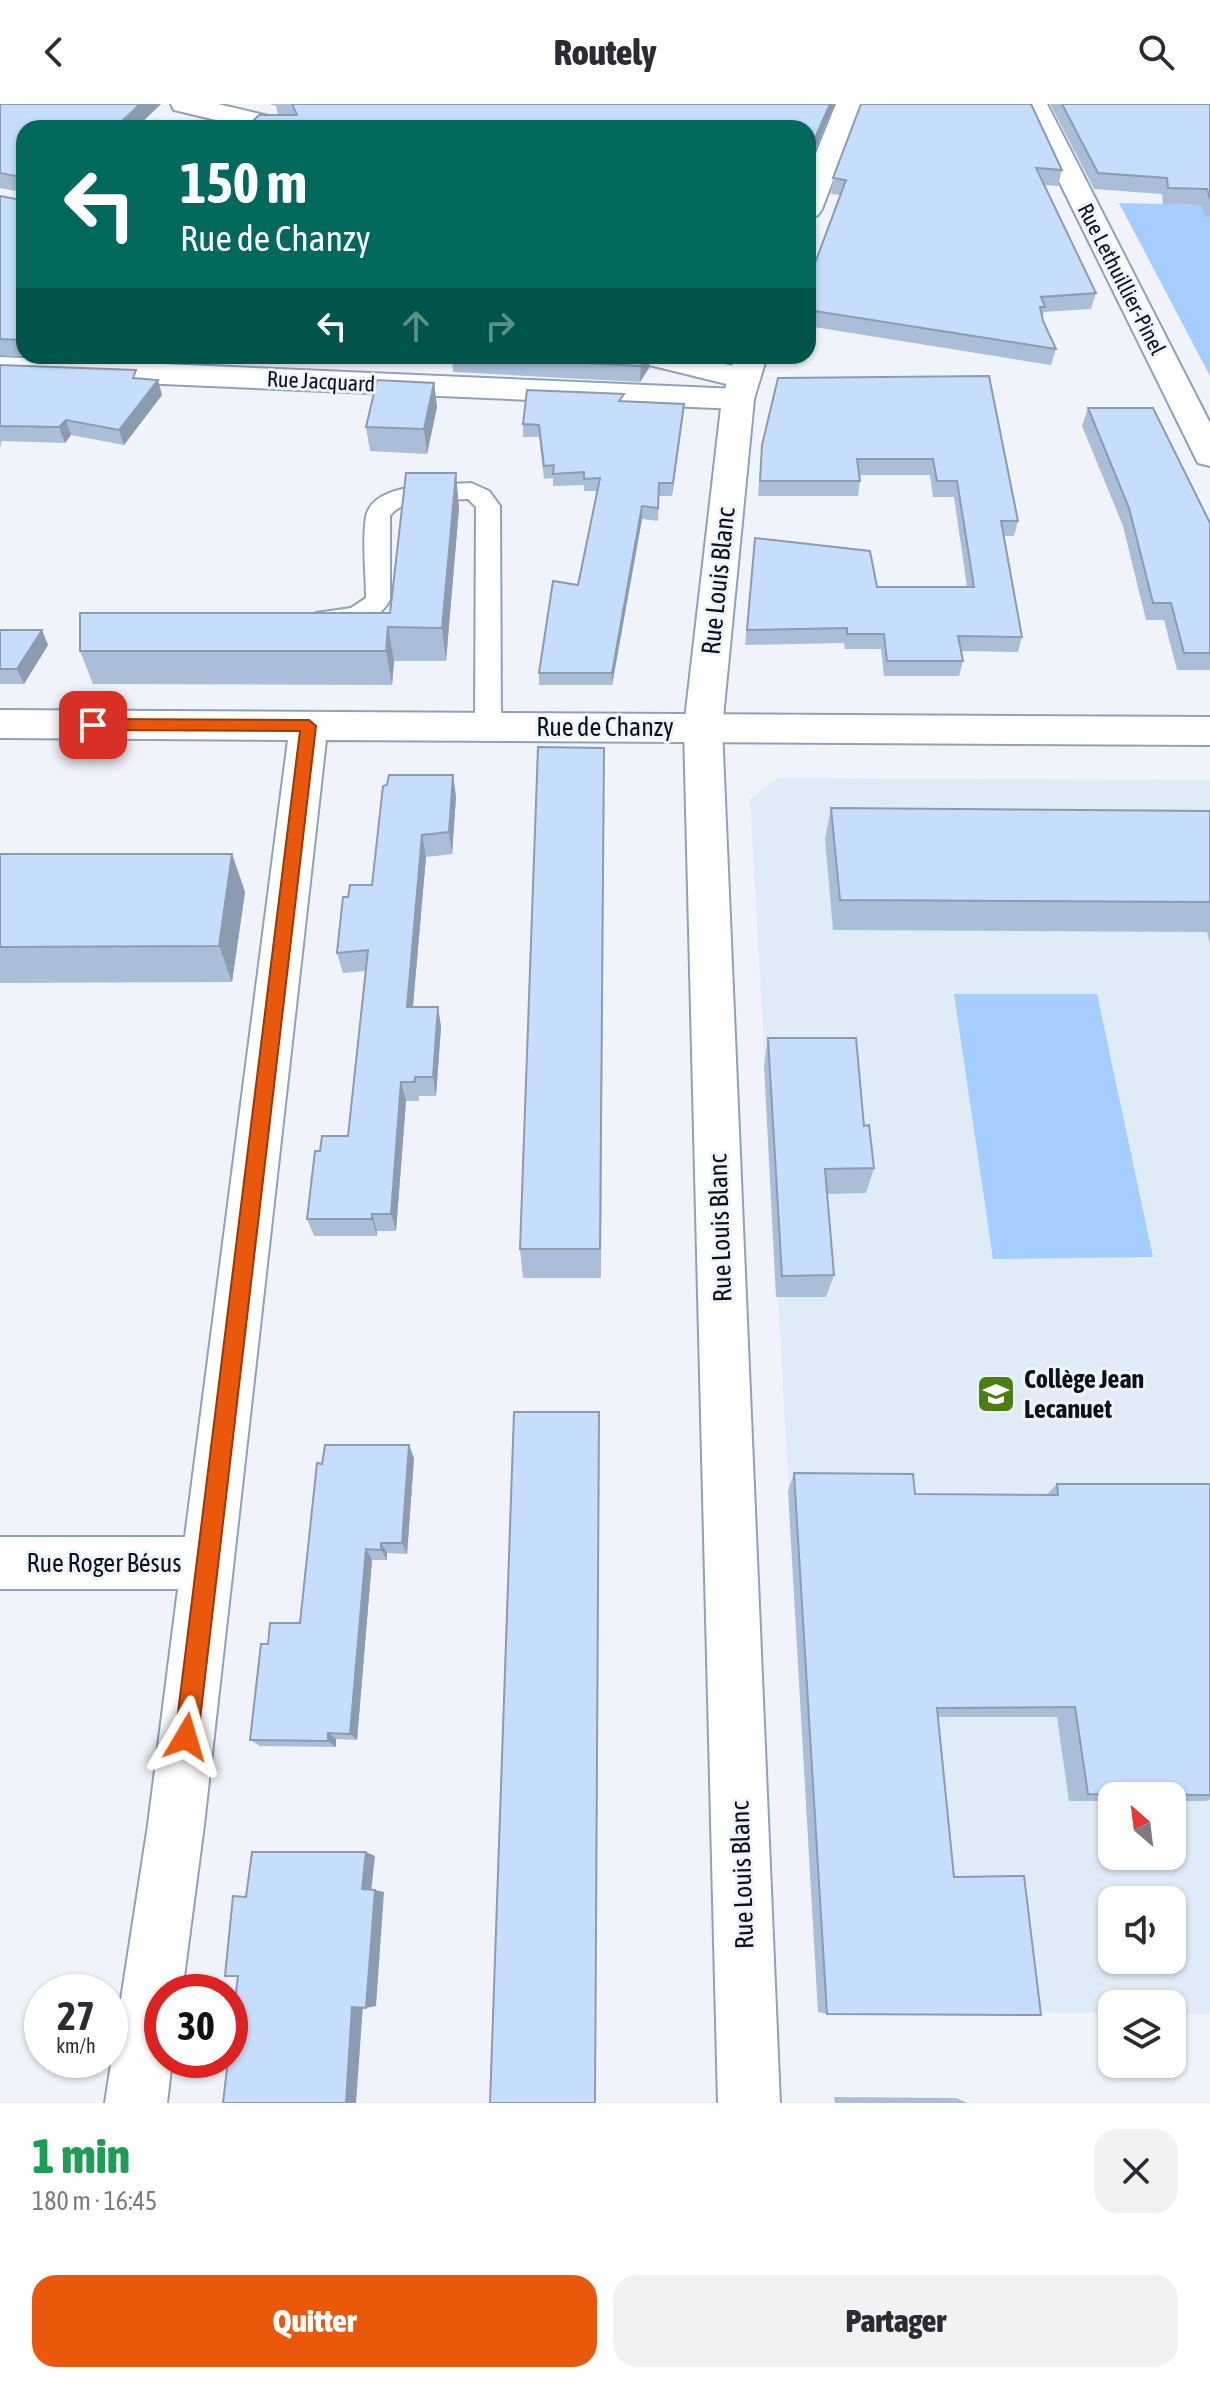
<!DOCTYPE html>
<html lang="fr">
<meta charset="utf-8">
<style>
:root{--surface:#fff;--page:#f2f2f3;--text:#2b2b33;--muted:#7c7c81;--accent:#ea580c}
body{margin:0;font-family:"Asap Condensed",sans-serif;background:var(--page);color:var(--text);height:100vh;display:flex;flex-direction:column;font-size:30px;white-space:nowrap}
*{box-sizing:border-box;margin:0}
p{font-size:26px;color:var(--muted)}
.icon{flex:none;width:44px;height:44px;fill:none;stroke:currentColor;stroke-width:2;stroke-linecap:round;stroke-linejoin:round}
.map{position:relative;height:1999px;overflow:hidden}
.sheet{display:flex;flex-direction:column;background:var(--surface);flex:1}
.sheet>*{flex:none}
.hud{position:absolute;left:16px;top:16px;width:800px;height:244px;border-radius:24px;box-shadow:0 2px 6px #0004;background:#00695c;color:#fff;overflow:hidden}
.needle{width:52px;rotate:332deg}
.tools{position:absolute;left:1098px;top:1678px;display:grid;gap:16px}
.tools a{display:grid;place-items:center;width:88px;height:88px;border-radius:16px;background:var(--surface);box-shadow:0 2px 6px #0004;font-size:40px}
.speed{position:absolute;left:24px;top:1870px;display:flex;gap:16px;font-size:40px;font-weight:700;text-align:center}
.speed>*{display:grid;place-content:center;width:104px;height:104px;border-radius:50%;background:var(--surface);box-shadow:0 2px 6px #0004;line-height:1}
.speed small{font-size:20px;font-weight:400}
.speed .limit{border:12px solid #d22;background:#fff;color:#111}
.pin{position:absolute;display:grid;place-items:center;width:68px;height:68px;color:#fff;margin:-34px;border-radius:16px;box-shadow:0 4px 12px #0006}
.me{position:absolute;width:88px;margin:-44px;rotate:7deg;stroke-linejoin:round;filter:drop-shadow(0 0 6px #0008)}
.turn{display:flex;align-items:center;gap:28px;height:168px;padding:0 32px;font-size:36px}
.turn .icon{width:104px;height:104px;stroke-width:2.5}
.turn b{display:block;font-size:56px;line-height:68px}
.lanes{display:flex;align-items:center;height:76px;padding:0 32px;background:#0003;justify-content:center;gap:40px;direction:ltr}
.lanes .off{opacity:.35}
.round{display:grid;place-items:center;flex:none;width:84px;height:84px;border-radius:24px;background:var(--page)}
.headline{display:flex;align-items:center;justify-content:space-between;height:136px;padding:0 32px}
h1{font-size:48px;font-weight:800;line-height:60px;color:#1e9e55}
.action{display:flex;gap:16px;margin-top:auto;padding:16px 32px}
.action a{flex:1;height:92px;border-radius:24px;background:var(--accent);color:#fff;font-size:32px;font-weight:800;line-height:92px;text-align:center}
.action a+a{background:var(--page);color:var(--text)}
header{display:flex;justify-content:space-between;align-items:center;height:104px;padding:0 32px;background:var(--surface);font-size:36px;font-weight:800}
.map>svg:first-child{display:block}
</style>
<header><svg class="icon" aria-label="back" viewBox="0 0 24 24"><path d="M15 5l-7 7 7 7"/></svg>Routely<svg class="icon" aria-label="search" viewBox="0 0 24 24"><circle cx="10" cy="10" r="6"/><path d="M15 15l6 6"/></svg></header>
<div class="map">
<svg width="1210" height="1999" viewBox="0 0 1210 1999">
<rect width="100%" height="100%" fill="#f0f4fa"/>
<path fill="#e0ebf8" fill-rule="evenodd" d="M777,674L1210,676V1910H1172V1900H1112V1909L818,1908L750,695ZM1112,1692H1172V1752H1112ZM1112,1796H1172V1856H1112Z"/>
<g fill="#a5cdff">
<path d="M1119,99L1210,101V272Z"/>
<path d="M954,890H1097L1153,1153L993,1155Z"/>
</g>
<g fill="none" stroke-linecap="round" stroke-linejoin="round">
<g stroke="#8ea2bc" stroke-width="4">
<path id="service" d="M471,379L489,387L500,402L501,623L497,630L488,632L479,630L475,623L476,403L468,395C444,396 405,391 390,412V495L387,501L377,512L355,521L325,524L316,521L313,515L316,509L351,504L366,494C366,468 362,439 366,413C373,377 444,381 471,379Z"/>
</g>
<g stroke="#8ea2bc" stroke-width="4">
<g id="minor">
<path d="M171,0H218L294,18L298,24H250L174,6Z"/>
<path d="M1021,0H1047L1210,319V362L1198,359L1194,351Z"/>
<path d="M636,252H692L754,267L759,274L754,281L743,284L641,259Z"/>
<path d="M0,253L738,285L749,288L754,295L749,302L738,305L0,273Z"/>
<path d="M0,606L1210,613V641L326,636L204,1721L182,1888H162V1956H172L167,1999H105L148,1721L178,1485H0V1433H185L288,636L0,634Z"/>
</g>
</g>
<g stroke="#8ea2bc" stroke-width="4">
<g id="tertiary">
<path d="M836,0H862L822,105L818,111L808,114V69Z"/>
<path d="M735,252H767L754,295L722,624L780,1999H718L684,624L722,295Z"/>
</g>
</g>
<use href="#service" fill="#fff" fill-rule="evenodd"/>
<use href="#minor" fill="#fff" fill-rule="evenodd"/>
<use href="#tertiary" fill="#fff" fill-rule="evenodd"/>
</g>
<g fill="#aabed8">
<path d="M0,0H161L136,24H24V252L0,251V92L21,96V88L0,84Z"/>
<path d="M269,0H835L808,61L278,11L276,2Z"/>
<path d="M861,0L1062,66L1058,82L1044,81L1096,189L1091,205L1044,208L1042,215L1056,245L1051,261L808,222V178L840,91L831,90L833,74Z"/>
<path d="M1050,0H1210V113H1205L1201,101L1163,100L1162,90L1094,85Z"/>
<path d="M29,252H151L150,256Z"/>
<path d="M452,252H650L649,264L640,278L453,268Z"/>
<path d="M0,261L138,275L162,291L124,341L71,331L65,339L2,337L0,344Z"/>
<path d="M989,272L1018,417L1014,432H1004L1022,533L1018,548L961,547L963,557L959,572H884L881,545H845L844,539L745,541L755,434L877,483H967L954,393H933L930,371H860V377L858,392H758L762,341Z"/>
<path d="M434,279L437,303L427,350L370,347L366,323Z"/>
<path d="M624,298L684,300L672,392H659L658,417L642,415L612,581H539V569L578,481L597,387H584V381L553,382V374L544,375L539,333H523V320Z"/>
<path d="M1088,304L1210,419V566H1177L1164,516H1146L1123,422L1082,322Z"/>
<path d="M459,404L446,557H394L392,581L93,580L80,547L390,509Z"/>
<path d="M0,526L48,541L24,580H0Z"/>
<path d="M604,644L601,1174H523L520,1145Z"/>
<path d="M453,671L456,693L452,750L426,753L413,903H438L441,923L436,992H419V997H406L396,1127H377V1132H314L307,1115L320,1047L348,1032L365,867L343,869L337,849L348,793L372,781Z"/>
<path d="M831,704L1210,707V841L1207,828L833,826L825,735Z"/>
<path d="M0,750H232L245,788L232,878L0,879Z"/>
<path d="M768,934L864,1022L874,1064L866,1089L827,1090L834,1171L826,1193H776L764,961Z"/>
<path d="M414,1354L407,1450L387,1449V1456H372L357,1636L336,1635V1643L260,1642L250,1636L268,1540L300,1519L322,1360Z"/>
<path d="M794,1369L915,1390L1046,1391L1057,1380H1210V1696L1205,1697H1172V1692H1112V1697H1069L1057,1613H938L827,1910L818,1908L788,1387Z"/>
<path d="M834,1993L956,1994L968,1999H835Z"/>
</g>
<g fill="#8b9bb0">
<path d="M140,0H161L136,24H115Z"/>
<path d="M830,0H835L808,61V50Z"/>
<path d="M647,252H650L649,264L640,278L641,262Z"/>
<path d="M158,276L162,291L124,341L119,326Z"/>
<path d="M434,279L437,303L427,350L424,325Z"/>
<path d="M684,300L683,313L672,392L673,379Z"/>
<path d="M66,316L71,331L65,339L59,323Z"/>
<path d="M456,369L459,404L446,557L442,524Z"/>
<path d="M642,402V415L612,581V569Z"/>
<path d="M388,523L394,557L392,581L386,547Z"/>
<path d="M42,526L48,541L24,580L17,565Z"/>
<path d="M453,671L456,693L452,750L449,728Z"/>
<path d="M422,731L426,753L411,923L407,903Z"/>
<path d="M232,750L245,788L232,878L219,842Z"/>
<path d="M438,903L441,923L436,992L433,973Z"/>
<path d="M401,978L406,997L396,1127L391,1110Z"/>
<path d="M372,1110L377,1127V1132L372,1115Z"/>
<path d="M409,1341L414,1354L407,1450L402,1439Z"/>
<path d="M381,1439L387,1449V1456L381,1446Z"/>
<path d="M366,1445L372,1456L357,1636L350,1630Z"/>
<path d="M328,1629L336,1635V1643L328,1637Z"/>
<path d="M366,1748L375,1752L371,1788L362,1785Z"/>
<path d="M375,1786L384,1788L376,1902L366,1904Z"/>
<path d="M363,1901L356,1999H346L352,1903Z"/>
</g>
<g fill="#c6ddfb" stroke="#8b9bb0" stroke-width="2">
<path d="M0,0H140L115,24H24V236L0,235V92L21,96V73L0,69Z"/>
<path d="M292,0H830L808,50V24H246L259,11H297Z"/>
<path d="M861,0H1031L1062,66L1036,64L1096,189L1041,193L1045,203H1040L1043,217L1056,245L808,206V178L846,76L833,74Z"/>
<path d="M1062,0H1210V95L1207,85L1168,84L1167,74L1098,69Z"/>
<path d="M452,252H647L641,262Z"/>
<path d="M0,261L136,266L133,274L158,276L119,326L66,316L59,323L0,322Z"/>
<path d="M989,272L1018,417H1001L1022,533L958,532L963,557H887L884,530H847V524L747,526L755,434L870,447L877,483H974L957,377H937L933,355H857L860,377H760L762,341L778,274Z"/>
<path d="M377,276L434,279L424,325L366,323Z"/>
<path d="M527,286L624,290L619,297L684,300L673,379H659L658,404L642,402L612,569H539L553,477L578,481L600,374L584,375V368L553,370L554,361L544,362L539,321L523,320Z"/>
<path d="M1088,304H1153L1210,419V549H1184L1171,499H1153L1129,404Z"/>
<path d="M406,369H456L442,524L388,523L386,547H80V509H390Z"/>
<path d="M0,526H42L17,565H0Z"/>
<path d="M538,643L604,644L600,1145H520Z"/>
<path d="M389,671H453L449,728L422,731L407,903H438L433,973H415V978H401L391,1110H372V1115H307L315,1047H320L322,1032H348L368,846L337,849L343,793H348L350,781H372L383,682L387,681Z"/>
<path d="M831,704L1210,707V798L840,796Z"/>
<path d="M0,750H232L219,842L0,843Z"/>
<path d="M768,934H856L864,1022L869,1021L874,1064L825,1065L834,1171L782,1172Z"/>
<path d="M514,1308H599L595,1999H490Z"/>
<path d="M325,1341H409L402,1439H381V1446L366,1445L350,1630L328,1629V1637L250,1636L261,1540H268L270,1519H300L317,1359L322,1360Z"/>
<path d="M794,1369L913,1370L915,1390L1058,1391L1057,1380H1210V1691L1088,1690L1075,1603L937,1604L954,1773L1024,1772L1041,1911L827,1910Z"/>
<path d="M252,1748H366L362,1785L375,1786L366,1904L352,1903L346,1999H223L228,1956H230V1938L238,1872H225L233,1792L246,1793Z"/>
</g>
<path fill="#ea580c" stroke="#983908" stroke-width="2" d="M93,615L309,616L316,622L198,1633L194,1641L186,1645L178,1641L175,1633L300,627L93,626L85,621Z"/>
<defs>
<g id="school-square" transform="scale(2)"><rect x="-9" y="-9" width="18" height="18" rx="4" fill="#4b7f12" stroke="#f0f4fa"/><path d="M0-5L7-2L0 1L-7-2ZM-4 1L0 2.5L4 1V4Q0 6-4 4Z" fill="#fff"/></g>
</defs>
<g fill-rule="evenodd">
<use href="#school-square" x="996" y="1290"/>
</g>
<g text-anchor="middle" dominant-baseline="central" stroke-width="6" stroke-linejoin="round" paint-order="stroke">
<g font-size="22" fill="#0a121b" stroke="#f0f4fa">
<text transform="translate(1122 175) rotate(63)">Rue Lethuillier-Pinel</text>
<text transform="translate(321 277) rotate(3)">Rue Jacquard</text>
</g>
<g font-size="26" fill="#0a121b" stroke="#f0f4fa">
<text transform="translate(718 477) rotate(-84)">Rue Louis Blanc</text>
<text x="605" y="623">Rue de Chanzy</text>
<text transform="translate(720 1124) rotate(-92)">Rue Louis Blanc</text>
<text x="104" y="1459">Rue Roger Bésus</text>
<text transform="translate(742 1771) rotate(-92)">Rue Louis Blanc</text>
</g>
<g font-size="26" font-weight="bold" fill="#0a121b" stroke="#f0f4fa" text-anchor="start">
<text x="1024" y="1275">Collège Jean<tspan x="1024" dy="30">Lecanuet</tspan></text>
</g>
</g>
</svg>
<div class="tools">
<a><svg class="needle" viewBox="-14 -14 28 28"><path d="M0-13l5 13h-10z" fill="#e53935"/><path d="M0 13l5-13h-10z" fill="#7c7c81"/></svg></a>
<a><svg class="icon" aria-label="sound" viewBox="0 0 24 24"><path d="M4 9h4l5-4v14l-5-4H4zM17 9q2 3 0 6"/></svg></a>
<a><svg class="icon" aria-label="layers" viewBox="0 0 24 24"><path d="M12 4l9 5-9 5-9-5zM3 14l9 5 9-5"/></svg></a>
</div>
<div class="speed"><div>27<small>km/h</small></div><div class="limit">30</div></div>
<div class="pin" style="left:93px;top:621px;background:#d93025"><svg class="icon" aria-label="arrive" viewBox="0 0 24 24"><path d="M6 21V4h12l-3 4 3 4H6"/></svg></div>
<svg class="me" style="left:186px;top:1633px" viewBox="-20 -20 40 40"><path d="M0-17L14 15 0 8-14 15z" fill="#ea580c" stroke="#fff" stroke-width="4"/></svg>
<div class="hud">
<div class="turn"><svg class="icon" aria-label="left" viewBox="0 0 24 24"><path d="M17 20v-9H6M10 6l-5 5 5 5"/></svg><div><b>150 m</b>Rue de Chanzy</div></div>
<div class="lanes"><svg class="icon" aria-label="left" viewBox="0 0 24 24"><path d="M17 20v-9H6M10 6l-5 5 5 5"/></svg><svg class="icon off" aria-label="ahead" viewBox="0 0 24 24"><path d="M12 20V5M6 11l6-6 6 6"/></svg><svg class="icon off" aria-label="right" viewBox="0 0 24 24"><path d="M7 20v-9h11M14 6l5 5-5 5"/></svg></div>
</div>
</div>
<section class="sheet">
<div class="headline"><div><h1>1 min</h1><p>180 m · 16:45</p></div><a class="round"><svg class="icon" aria-label="close" viewBox="0 0 24 24"><path d="M6 6l12 12M18 6L6 18"/></svg></a></div>
<div class="action"><a>Quitter</a><a>Partager</a></div>
</section>
